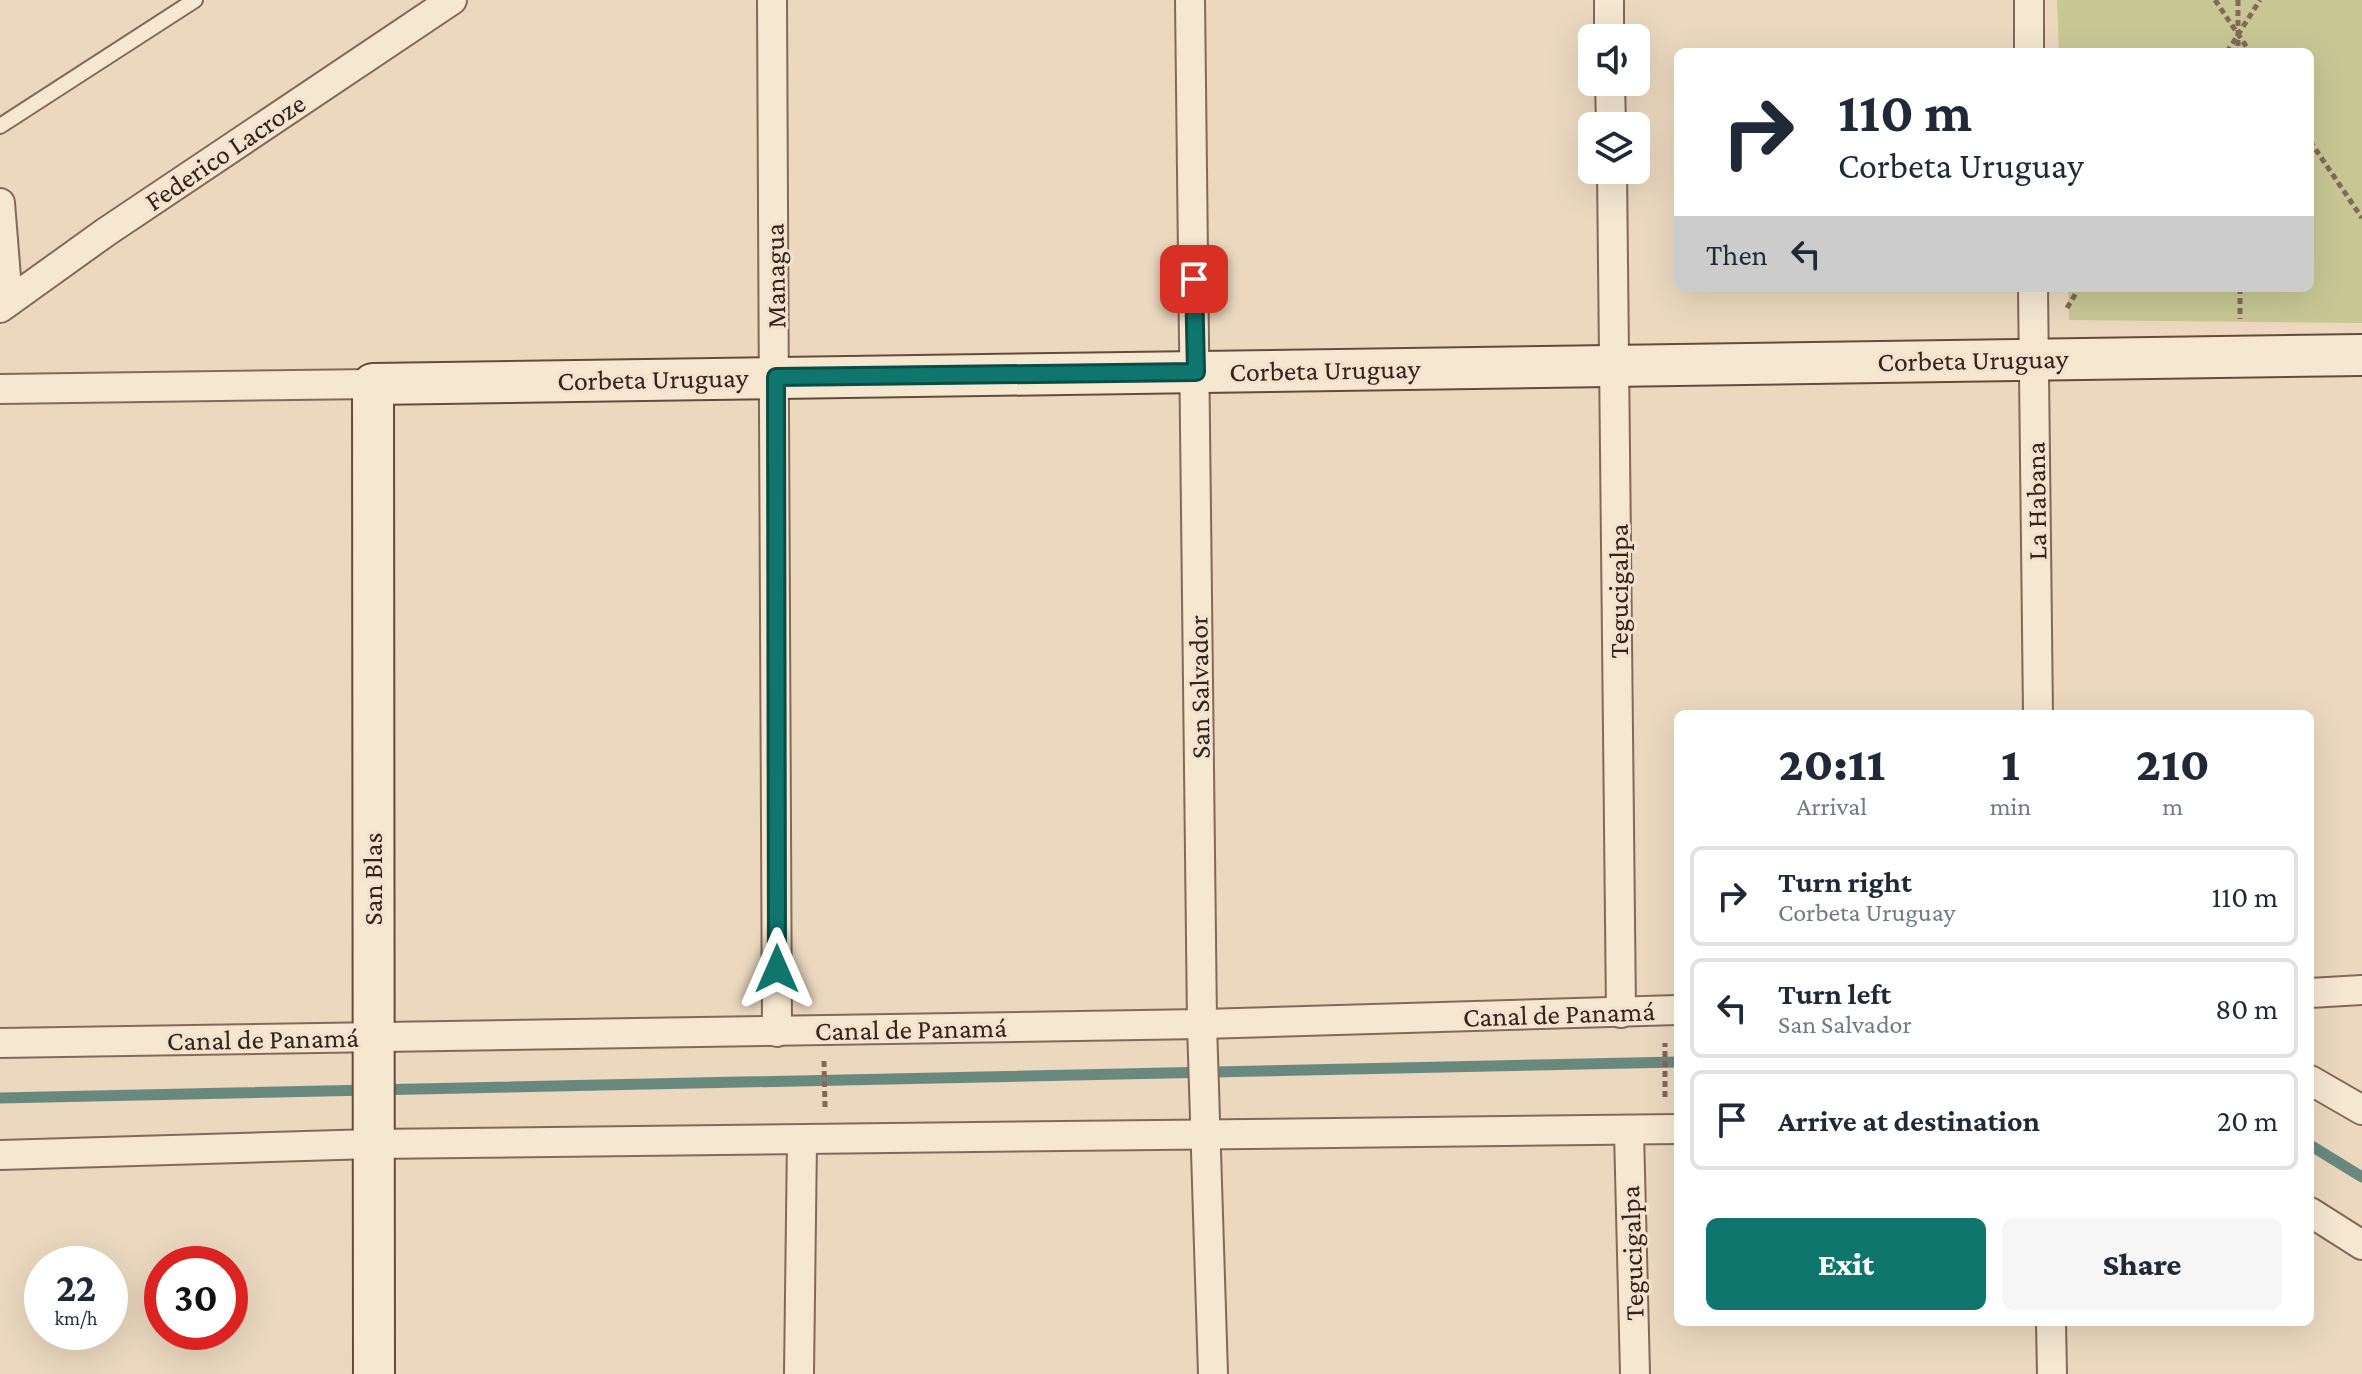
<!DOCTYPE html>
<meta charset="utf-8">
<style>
:root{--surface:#fff;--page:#f6f6f7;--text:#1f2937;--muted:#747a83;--line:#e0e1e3;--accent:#0f766e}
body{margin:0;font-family:"Crimson Pro",serif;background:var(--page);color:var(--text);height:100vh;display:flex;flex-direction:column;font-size:30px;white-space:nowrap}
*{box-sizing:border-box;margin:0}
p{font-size:26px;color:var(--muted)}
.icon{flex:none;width:44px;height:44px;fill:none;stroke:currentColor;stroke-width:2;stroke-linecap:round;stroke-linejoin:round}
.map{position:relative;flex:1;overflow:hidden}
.panel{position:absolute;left:1674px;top:710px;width:640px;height:616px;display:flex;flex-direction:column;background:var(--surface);border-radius:12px;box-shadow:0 8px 32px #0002}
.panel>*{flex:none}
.hud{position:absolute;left:1674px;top:48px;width:640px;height:244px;border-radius:12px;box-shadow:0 8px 32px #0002;background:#fff;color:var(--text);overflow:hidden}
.tools{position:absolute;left:1578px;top:24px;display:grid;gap:16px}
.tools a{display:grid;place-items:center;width:72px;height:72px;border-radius:12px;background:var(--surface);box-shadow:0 8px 32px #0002;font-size:40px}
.speed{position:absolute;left:24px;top:1246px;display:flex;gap:16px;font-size:40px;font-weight:700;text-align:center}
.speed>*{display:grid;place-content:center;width:104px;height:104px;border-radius:50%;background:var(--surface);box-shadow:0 8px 32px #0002;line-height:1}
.speed small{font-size:20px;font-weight:400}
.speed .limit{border:12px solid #d22;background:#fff;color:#111}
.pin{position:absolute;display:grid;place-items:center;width:68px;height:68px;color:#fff;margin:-34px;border-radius:16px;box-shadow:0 4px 12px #0006}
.me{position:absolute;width:88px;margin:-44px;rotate:0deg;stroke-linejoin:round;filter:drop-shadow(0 0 6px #0008)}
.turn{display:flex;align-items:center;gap:28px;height:168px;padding:0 32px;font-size:36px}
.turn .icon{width:104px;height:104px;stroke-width:2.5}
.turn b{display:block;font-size:56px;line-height:68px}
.then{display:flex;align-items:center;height:76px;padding:0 32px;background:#0003;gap:16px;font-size:30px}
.eta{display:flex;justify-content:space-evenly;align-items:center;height:136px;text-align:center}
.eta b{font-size:48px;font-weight:800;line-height:56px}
.action{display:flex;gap:16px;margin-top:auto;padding:16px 32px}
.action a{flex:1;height:92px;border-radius:12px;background:var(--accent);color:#fff;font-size:32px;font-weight:800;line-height:92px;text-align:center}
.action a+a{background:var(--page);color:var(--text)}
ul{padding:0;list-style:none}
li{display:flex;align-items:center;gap:24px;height:100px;margin:0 16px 12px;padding:0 16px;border:4px solid var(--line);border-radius:12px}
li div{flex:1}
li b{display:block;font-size:30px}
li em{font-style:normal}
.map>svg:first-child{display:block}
</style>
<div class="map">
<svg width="2362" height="1374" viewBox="0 0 2362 1374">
<rect width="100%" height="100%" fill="#ebd8bf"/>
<path fill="#c8c794" d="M2057,0H2362V323L2069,320L2068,288H2310V52H2059Z"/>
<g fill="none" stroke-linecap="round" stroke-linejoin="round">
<g stroke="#6a897e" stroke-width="11">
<path d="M0,1098L1678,1062"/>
<path d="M2310,1145L2362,1177"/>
</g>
<g stroke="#826959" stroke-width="18">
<path id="lane" d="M0,126L195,0"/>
</g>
<g stroke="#826959" stroke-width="32">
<g id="street">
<path d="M772,0L777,1032"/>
<path d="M1190,0L1202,1024L1213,1374"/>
<path d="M1609,0V38"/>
<path d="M2029,0V52"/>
<path d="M1610,82L1611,126"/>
<path d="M1612,170L1621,1013"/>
<path d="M0,203L8,302"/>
<path d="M2033,288L2038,714"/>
<path d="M0,308L106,232L452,0"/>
<path d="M0,389L373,384"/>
<path d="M2310,993L2362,990"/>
<path d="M0,1043L1202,1024L1678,1010"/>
<path d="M2310,1080L2362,1110"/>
<path d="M1629,1132L1635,1374"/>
<path d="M0,1155L372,1144L1678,1129"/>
<path d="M2310,1212L2362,1245"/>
<path d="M2051,1322L2052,1374"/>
<path d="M799,1374L802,1140"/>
</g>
</g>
<g stroke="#644b3c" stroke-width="44">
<path id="secondary" d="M374,1374L373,384L2362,355"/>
</g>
<g stroke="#826959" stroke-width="5" stroke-dasharray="6 4" stroke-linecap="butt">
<path d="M2215,0L2250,52"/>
<path d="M2238,0V52"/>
<path d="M2227,52L2260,0"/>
<path d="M2310,141L2362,218"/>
<path d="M2240,288V319"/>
<path d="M2067,308L2079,288"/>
<path d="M824,1061L825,1107"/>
<path d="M1665,1097V1043"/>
</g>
<use href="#lane" stroke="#f6e7d1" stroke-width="14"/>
<use href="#street" stroke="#f6e7d1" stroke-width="28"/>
<use href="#secondary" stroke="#f6e7d1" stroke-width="40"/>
</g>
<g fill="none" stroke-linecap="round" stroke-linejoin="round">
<g stroke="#0a4d48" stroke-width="20">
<path id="route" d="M777,969L776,377L1196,372L1194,279"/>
</g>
<use href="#route" stroke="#0f766e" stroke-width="14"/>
</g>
<g text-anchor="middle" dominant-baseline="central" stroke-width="6" stroke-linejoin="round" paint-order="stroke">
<g font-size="28" fill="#32241c" stroke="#f3e3ce">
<text transform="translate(225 152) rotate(-34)">Federico Lacroze</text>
<text transform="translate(775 276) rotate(-91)">Managua</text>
<text transform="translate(1973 360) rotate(-1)">Corbeta Uruguay</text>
<text transform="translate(1325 370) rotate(-1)">Corbeta Uruguay</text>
<text transform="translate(653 379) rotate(-1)">Corbeta Uruguay</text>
<text transform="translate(2036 501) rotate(-91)">La Habana</text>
<text transform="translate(1618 591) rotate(-90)">Tegucigalpa</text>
<text transform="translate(1199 687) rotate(-91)">San Salvador</text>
<text transform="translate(372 879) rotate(-90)">San Blas</text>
<text transform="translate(1559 1014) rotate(-2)">Canal de Panamá</text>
<text transform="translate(911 1029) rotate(-1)">Canal de Panamá</text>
<text transform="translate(263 1039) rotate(-1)">Canal de Panamá</text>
<text transform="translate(1632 1253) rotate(-92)">Tegucigalpa</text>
</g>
</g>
</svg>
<div class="tools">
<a><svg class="icon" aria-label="sound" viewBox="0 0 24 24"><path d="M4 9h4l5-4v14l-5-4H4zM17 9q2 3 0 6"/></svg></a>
<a><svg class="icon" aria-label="layers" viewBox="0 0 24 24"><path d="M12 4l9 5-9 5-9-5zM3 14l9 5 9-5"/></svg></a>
</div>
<div class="speed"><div>22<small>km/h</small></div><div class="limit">30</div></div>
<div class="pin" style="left:1194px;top:279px;background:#d93025"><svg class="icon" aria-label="arrive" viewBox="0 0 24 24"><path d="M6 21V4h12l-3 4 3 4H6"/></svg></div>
<svg class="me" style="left:777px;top:969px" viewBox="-20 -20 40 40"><path d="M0-17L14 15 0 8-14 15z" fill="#0f766e" stroke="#fff" stroke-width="4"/></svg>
<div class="hud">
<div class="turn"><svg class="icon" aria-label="right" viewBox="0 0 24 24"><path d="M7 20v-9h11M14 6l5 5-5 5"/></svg><div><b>110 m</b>Corbeta Uruguay</div></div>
<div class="then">Then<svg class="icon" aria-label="left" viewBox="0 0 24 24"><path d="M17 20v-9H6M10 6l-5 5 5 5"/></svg></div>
</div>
<section class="panel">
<div class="eta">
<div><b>20:11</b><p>Arrival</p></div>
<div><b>1</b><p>min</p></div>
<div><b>210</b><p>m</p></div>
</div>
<ul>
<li><svg class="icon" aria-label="right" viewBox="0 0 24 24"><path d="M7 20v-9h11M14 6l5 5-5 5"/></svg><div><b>Turn right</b><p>Corbeta Uruguay</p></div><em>110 m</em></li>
<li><svg class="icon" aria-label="left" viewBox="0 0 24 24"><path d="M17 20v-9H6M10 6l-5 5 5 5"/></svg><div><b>Turn left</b><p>San Salvador</p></div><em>80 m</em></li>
<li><svg class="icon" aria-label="arrive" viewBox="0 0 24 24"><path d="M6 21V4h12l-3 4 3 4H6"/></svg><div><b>Arrive at destination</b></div><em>20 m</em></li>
</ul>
<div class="action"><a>Exit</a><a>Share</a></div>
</section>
</div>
